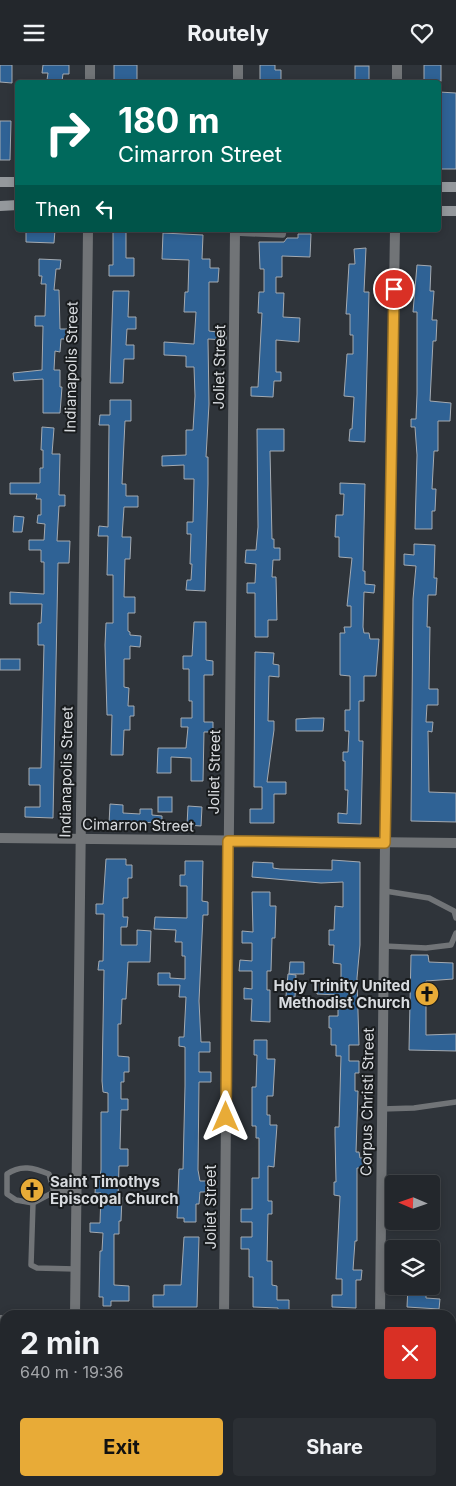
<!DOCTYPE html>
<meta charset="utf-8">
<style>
:root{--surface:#23272c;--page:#2b2f34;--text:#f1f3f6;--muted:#a3a5a9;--line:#404448;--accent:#e8ab37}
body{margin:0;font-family:Inter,sans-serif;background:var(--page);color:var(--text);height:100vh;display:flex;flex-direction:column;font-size:19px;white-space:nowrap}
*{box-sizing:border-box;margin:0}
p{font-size:16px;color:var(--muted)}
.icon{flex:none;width:28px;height:28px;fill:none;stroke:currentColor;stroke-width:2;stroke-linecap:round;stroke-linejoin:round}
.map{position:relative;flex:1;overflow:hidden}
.sheet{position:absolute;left:0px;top:1245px;width:456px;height:176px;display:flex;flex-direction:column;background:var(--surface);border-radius:15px 15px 0 0;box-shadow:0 2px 8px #0003,0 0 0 1px var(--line)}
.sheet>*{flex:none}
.guide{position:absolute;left:15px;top:15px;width:426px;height:152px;border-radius:5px;box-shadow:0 2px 8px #0003,0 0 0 1px var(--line);background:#00695c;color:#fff;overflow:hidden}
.needle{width:32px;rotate:272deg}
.fabs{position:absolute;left:385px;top:1110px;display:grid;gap:10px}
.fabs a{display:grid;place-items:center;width:55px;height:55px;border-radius:5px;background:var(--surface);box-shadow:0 2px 8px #0003,0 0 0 1px var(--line);font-size:25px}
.pin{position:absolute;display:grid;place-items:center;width:42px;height:42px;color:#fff;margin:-21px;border:2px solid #fff;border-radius:50%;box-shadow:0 1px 5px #0007}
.me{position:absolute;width:55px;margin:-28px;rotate:0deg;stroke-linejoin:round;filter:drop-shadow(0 0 4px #0008)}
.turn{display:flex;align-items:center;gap:18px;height:105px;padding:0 20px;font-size:22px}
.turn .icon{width:65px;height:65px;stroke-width:2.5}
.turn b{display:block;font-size:35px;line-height:42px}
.then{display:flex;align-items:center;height:48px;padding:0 20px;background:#0003;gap:10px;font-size:19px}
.round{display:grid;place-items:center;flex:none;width:52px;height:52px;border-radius:5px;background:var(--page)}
.headline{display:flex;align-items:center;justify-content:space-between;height:85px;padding:0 20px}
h1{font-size:30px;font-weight:700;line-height:38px}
.cta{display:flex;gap:10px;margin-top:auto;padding:10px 20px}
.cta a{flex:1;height:58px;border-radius:5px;background:var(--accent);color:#111;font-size:20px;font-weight:700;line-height:58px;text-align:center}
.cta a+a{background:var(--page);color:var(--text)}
header{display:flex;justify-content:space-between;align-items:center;height:65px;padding:0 20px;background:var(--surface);font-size:22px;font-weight:700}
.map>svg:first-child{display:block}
</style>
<header><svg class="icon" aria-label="menu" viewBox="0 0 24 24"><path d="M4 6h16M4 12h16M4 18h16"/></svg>Routely<svg class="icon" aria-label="heart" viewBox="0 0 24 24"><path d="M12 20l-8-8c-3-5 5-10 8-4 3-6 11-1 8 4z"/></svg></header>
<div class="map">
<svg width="456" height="1421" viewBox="0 0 456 1421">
<rect width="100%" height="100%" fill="#2f343a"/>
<path fill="#543900" d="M0,1268H5V1416H146V1421H0Z"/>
<g fill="#2f6295" stroke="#a4aab1">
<path d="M0,0H12V18L0,17Z"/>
<path d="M43,0H69V9H63L62,16L47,15L48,8H42Z"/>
<rect x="114" y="0" width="23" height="16"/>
<path d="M260,0H275V5H281V17L260,16Z"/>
<rect x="424" y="0" width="17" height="16"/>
<rect x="355" y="1" width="14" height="17"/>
<path d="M439,27L456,28V104H439Z"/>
<path d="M0,56H11L10,95H0Z"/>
<path d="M26,165H55L54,178L26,177Z"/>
<path d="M113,165H126V193H134V211H109V200H113Z"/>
<path d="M163,168L203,170L202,194H210V203H219L218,217H209V266L226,268V275L208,274L209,339L206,392H208V419L205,526L186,525L187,515H191L192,499H190L191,469H187V457H193L194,414H184V400L162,401V391L186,390V365H193L195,331L194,302H186V291L164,290V277L194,279L196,247H184L185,227H188L189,195L162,194Z"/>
<path d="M298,169H311L310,192L282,191V212H276V228H284L283,252L300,253L299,277L276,275V307H281V316H274L273,332L251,331V322H258L262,248H258L259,227H264V204H260L259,177H284L287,173H298Z"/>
<path d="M366,183L364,227H369L365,377L349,376L350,364H352L354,332L344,331L347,289H353V270H350V249H346L349,199H355L354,184Z"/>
<path d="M39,194L61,195L60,204H56L54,225H59L60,264H67L66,274H61L60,287L55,286L54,305H60V322H62L60,348H43V314L14,316L13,308L42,305L43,261H35V251H45L46,219H41L42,211H39Z"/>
<path d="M417,200L431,201L430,226H434L432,255H437L436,276H433L430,336L451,338L450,356H438V386H434L432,424H436L435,446H432V464H415L417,390L415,362H411V354H416L417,329V247H413Z"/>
<path d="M113,226H129L128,252H136V264H127L126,280H134V294H124L123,318H110Z"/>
<path d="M110,335H131V356H125L122,419H126V431H138V442H124L122,472H131L130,494H125L124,532H135V548H128V566L130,567V570L141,571L140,582L130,581V594H124V622L129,623L128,641H134V651H130V665H124L123,690H111L112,650H107L105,580L106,558H113V510H107L108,471H98L99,461L108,462L109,360H99L100,350H110Z"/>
<path d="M42,362L54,363L52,389H60L59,430H65V441H59L57,476H70L69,498H58L53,753L25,752V742H40V720H29V703H41L44,580H38V558H41L42,539H10V527L44,529V497H41V485H29V475H44L45,459L37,458L38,450H41V434H36L37,429H10V418H40V403H43V385H41Z"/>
<path d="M257,364H284V386H270L272,474H274V483H280V495H273L272,512H276L277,555H268V572H255V528H247V518H255L256,499L245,498L246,485H256L258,462Z"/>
<path d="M340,418L365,419L363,506H365V519L375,520L374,528L364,527L363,562L364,568H369L370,574H379L376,611H364V636H359V676H363L361,759L338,758V748L347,749L348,725H345V696H343V687H348L349,666H345V645H350V611L340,610V568H345L344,562H351V541H347L352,493L339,492V472H335L336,450H343L344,429H340Z"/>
<path d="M14,451L24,452L22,467H13Z"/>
<path d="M414,479L435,480L434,513H437L436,530H428L427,562H430L429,624H438V640H427L426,657H433L432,667L428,666L429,727L456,728V757L411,756L413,534L416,501L404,500V489L414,490Z"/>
<path d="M194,557H206V595L213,596V610H204V657H213V667H204L203,716H191V693L171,692V708H157L158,683H186L188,662H181V653H192V636H189V604H183V591H192Z"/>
<path d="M255,587L274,588L273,599L279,600V612L269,611L268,656H274V665L267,717H286V729H274V758H250V744H262V722H254Z"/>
<rect x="0" y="594" width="20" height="11"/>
<path d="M313,653H324L323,666H296V654Z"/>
<rect x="158" y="732" width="14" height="15"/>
<path d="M110,739L123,740V748L140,749V744H152V750L162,751V757L109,759Z"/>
<path d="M188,741L202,742L201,761L187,760Z"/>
<path d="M106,794H126V800H132V813H128V833H123V852H128L127,862H121V880H137V865L151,866L150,897H128L126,934H122L121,959H118V991L129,992V1007H124V1017H121V1034H128V1045H121L120,1084H128V1101H119L118,1132H122L121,1156H119V1169H114V1220L129,1221V1236H111V1241H103V1232H99L100,1186H102L103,1168L90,1167V1158H100L101,1128H95L96,1112H100L101,1105V1047H108V1028L103,1027L102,1016L104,905H98L99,896H103L104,849H96V839H103Z"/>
<path d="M332,795L360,797V880L357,913L359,980H349V996H359V1008H355V1026H358L356,1087H359L360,1093H366V1103H357V1176H355L353,1205H362L361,1215H356V1243L332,1242V1230H342V1214H336L340,1131L334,1130V1117H336L335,1070V1062H339L341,991H336V980H331V963H329V951H338V930L317,929L318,918L341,920V899L333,898L334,880H329V865H334L335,841L343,842V817L321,818L252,812L253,797L273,798V803L280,804L332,805Z"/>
<path d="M185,796H203L202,836L208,837V850H203L199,936L201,977H210V987H199V1007H211V1017H199L198,1105L200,1116H210V1127H200L199,1139H196V1157H184V1153H177L179,1104H183L185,1021V982L179,981V972H184L186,932H179L180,920H158V908H170V913L185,914V891H182V877H175L176,865L154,864L155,852L187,853V821H180V810H185Z"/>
<path d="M252,827H270V841H276L275,873H272L271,906H267V925H270V957L251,956L252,934H244V923L252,924V906H239L240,895L252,896V878H242V866L253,867Z"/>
<path d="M411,890H428L429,897L453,898V914L426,916V970L456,969V986L409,985Z"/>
<path d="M290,897H304V909H289Z"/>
<path d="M288,909L296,910L295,932L286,931Z"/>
<path d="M254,975H267V994H275L273,1031H267V1050H270V1060H277L274,1102L268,1101V1136H272V1149H268L267,1196H272V1220L277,1221V1235H289V1247H278V1243L253,1242V1212H249V1184H241V1172H252V1157H241V1144H252V1113H259V1073H256V1061H252V1022H256L257,990H254Z"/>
<path d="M184,1172H199L197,1242H153V1230H164V1220H181Z"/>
<path d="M408,1221H426V1233L440,1234L439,1244L407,1242Z"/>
</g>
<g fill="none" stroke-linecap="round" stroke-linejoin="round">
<path stroke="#74787d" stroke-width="2" stroke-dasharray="2.5 4" stroke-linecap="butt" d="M29,1416V1421"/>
<g stroke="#717477" stroke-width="5.5">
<path d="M235,168L283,170L284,165"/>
<path d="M385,826L429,833L454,846L456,853"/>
<path d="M384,881L426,883L451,880L456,868"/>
<path d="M382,1044L414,1043L456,1037"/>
<path d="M33,1138L16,1135L7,1129V1109C21,1099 34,1103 49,1109L54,1127"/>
<path d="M75,1204L37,1203L31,1200L33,1138L54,1127L76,1126"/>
<path d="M0,1309H5"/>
<path d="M0,1339H5"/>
</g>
<g stroke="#717477" stroke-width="10">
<path d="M90,18V0"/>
<path d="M238,18V0"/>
<path d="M0,773L456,778"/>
<path d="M75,1250L88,165"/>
<path d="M224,1250L235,165"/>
<path d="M380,1250L385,778L395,165"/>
<path d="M0,1255H5"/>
<path d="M451,1260H456"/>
<path d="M221,1421V1416"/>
<path d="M379,1421V1416"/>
</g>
<path stroke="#717477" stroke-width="10" d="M397,18V0"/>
<g stroke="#94989c" stroke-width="10">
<path d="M0,117H18"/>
<path d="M439,122H456"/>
<path d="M0,141L18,140"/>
<path d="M439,146H456"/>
</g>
</g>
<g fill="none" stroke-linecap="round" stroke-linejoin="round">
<g stroke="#976f24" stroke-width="12">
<path id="route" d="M226,1052L228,776L385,778L394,224"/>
</g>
<use href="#route" stroke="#e8ab37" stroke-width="9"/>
</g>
<defs>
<g id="church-disc" transform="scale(1.25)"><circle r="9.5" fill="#e8ab37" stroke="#191c1e"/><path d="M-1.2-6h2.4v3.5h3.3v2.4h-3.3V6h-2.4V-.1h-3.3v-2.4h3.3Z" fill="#111"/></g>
</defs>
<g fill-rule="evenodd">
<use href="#church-disc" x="427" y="929"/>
<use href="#church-disc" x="32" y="1125"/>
</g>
<g text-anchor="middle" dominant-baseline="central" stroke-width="4" stroke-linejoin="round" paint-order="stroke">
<g font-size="15" fill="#d8dbdf" stroke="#191c1e">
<text transform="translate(71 302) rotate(-89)">Indianapolis Street</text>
<text transform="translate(219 302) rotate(-89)">Joliet Street</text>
<text transform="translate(66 707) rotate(-89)">Indianapolis Street</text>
<text transform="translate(214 707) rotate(-89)">Joliet Street</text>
<text transform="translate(138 760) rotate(1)">Cimarron Street</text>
<text transform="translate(367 1037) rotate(-89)">Corpus Christi Street</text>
<text transform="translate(210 1142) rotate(-90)">Joliet Street</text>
</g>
<g font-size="15" font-weight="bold" fill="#d8dbdf" stroke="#191c1e" text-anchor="end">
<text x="410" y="920">Holy Trinity United<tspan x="410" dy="17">Methodist Church</tspan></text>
<text x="50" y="1116" text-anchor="start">Saint Timothys<tspan x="50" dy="17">Episcopal Church</tspan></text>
</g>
</g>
</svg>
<div class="fabs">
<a><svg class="needle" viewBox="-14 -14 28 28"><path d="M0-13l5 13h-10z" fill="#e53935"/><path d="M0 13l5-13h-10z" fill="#a3a5a9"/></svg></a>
<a><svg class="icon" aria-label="layers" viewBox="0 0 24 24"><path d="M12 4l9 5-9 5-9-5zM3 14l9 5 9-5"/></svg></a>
</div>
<div class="pin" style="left:394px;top:224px;background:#d93025"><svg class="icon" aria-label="arrive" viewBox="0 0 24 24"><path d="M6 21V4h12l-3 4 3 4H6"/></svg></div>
<svg class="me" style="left:226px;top:1052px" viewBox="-20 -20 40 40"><path d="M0-17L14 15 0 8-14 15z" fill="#e8ab37" stroke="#fff" stroke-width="4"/></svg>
<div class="guide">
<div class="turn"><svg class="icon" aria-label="right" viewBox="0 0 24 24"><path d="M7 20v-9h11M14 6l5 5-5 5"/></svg><div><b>180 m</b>Cimarron Street</div></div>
<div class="then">Then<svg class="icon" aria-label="left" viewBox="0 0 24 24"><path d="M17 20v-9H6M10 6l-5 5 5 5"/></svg></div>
</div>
<section class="sheet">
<div class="headline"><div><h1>2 min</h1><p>640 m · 19:36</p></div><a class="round" style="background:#d93025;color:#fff"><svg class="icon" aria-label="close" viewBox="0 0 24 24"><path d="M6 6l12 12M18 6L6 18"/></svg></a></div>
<div class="cta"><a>Exit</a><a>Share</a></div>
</section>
</div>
